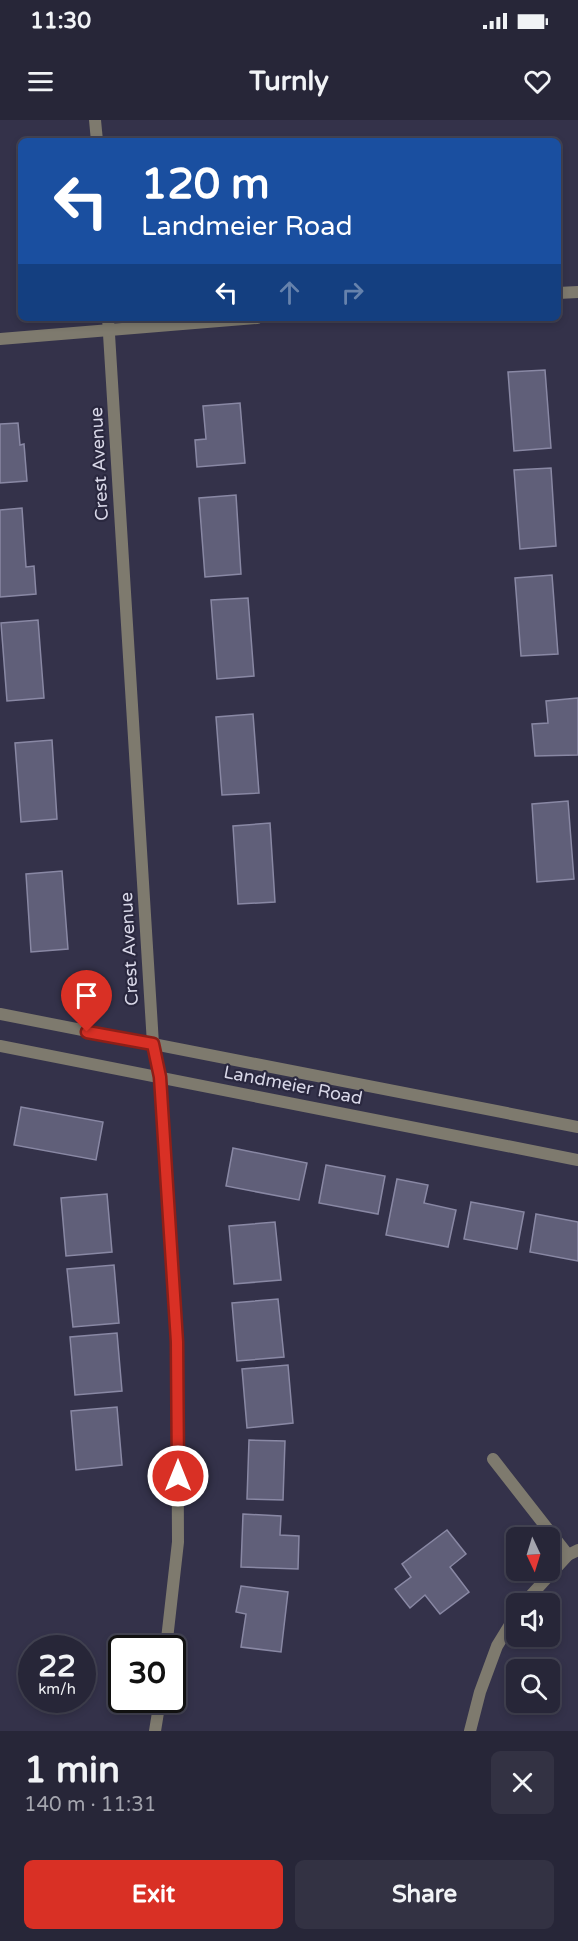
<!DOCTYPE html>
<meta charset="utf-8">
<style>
:root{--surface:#272638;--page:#333243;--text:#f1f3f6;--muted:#a4a5ae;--line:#434353;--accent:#d93025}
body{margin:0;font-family:"Varela Round",sans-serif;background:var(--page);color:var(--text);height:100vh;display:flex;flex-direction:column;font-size:22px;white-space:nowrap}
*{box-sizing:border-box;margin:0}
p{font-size:20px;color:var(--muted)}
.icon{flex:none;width:33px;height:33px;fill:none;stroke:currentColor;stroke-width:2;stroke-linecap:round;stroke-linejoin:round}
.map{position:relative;height:1611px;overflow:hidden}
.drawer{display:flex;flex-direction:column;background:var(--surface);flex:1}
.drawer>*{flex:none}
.top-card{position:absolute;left:18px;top:18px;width:543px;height:183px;border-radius:9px;box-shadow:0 3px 9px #0003,0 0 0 2px var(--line);background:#1a4fa0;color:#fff;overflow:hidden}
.needle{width:39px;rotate:176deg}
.controls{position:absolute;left:506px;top:1407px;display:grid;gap:12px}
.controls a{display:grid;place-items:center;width:54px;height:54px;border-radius:9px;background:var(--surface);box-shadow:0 3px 9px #0003,0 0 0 2px var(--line);font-size:30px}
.speed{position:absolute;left:18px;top:1515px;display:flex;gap:12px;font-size:30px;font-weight:700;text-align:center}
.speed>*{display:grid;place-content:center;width:78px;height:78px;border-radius:50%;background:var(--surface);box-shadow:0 3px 9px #0003,0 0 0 2px var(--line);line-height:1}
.speed small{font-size:15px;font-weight:400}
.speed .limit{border:3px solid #111;border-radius:9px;background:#fff;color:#111}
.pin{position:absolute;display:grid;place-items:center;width:51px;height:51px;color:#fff;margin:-62px -26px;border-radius:50% 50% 50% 0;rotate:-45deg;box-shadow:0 0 6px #0007}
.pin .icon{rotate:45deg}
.me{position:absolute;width:66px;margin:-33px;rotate:0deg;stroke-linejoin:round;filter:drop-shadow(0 0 4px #0008)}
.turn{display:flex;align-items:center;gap:21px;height:126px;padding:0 24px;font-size:27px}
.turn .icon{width:78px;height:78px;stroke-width:2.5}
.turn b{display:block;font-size:42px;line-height:51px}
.lanes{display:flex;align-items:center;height:57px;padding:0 24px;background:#0003;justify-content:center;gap:30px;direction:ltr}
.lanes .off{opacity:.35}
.round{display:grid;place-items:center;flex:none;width:63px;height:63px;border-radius:9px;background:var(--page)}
.headline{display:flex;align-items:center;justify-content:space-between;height:102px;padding:0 24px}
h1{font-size:36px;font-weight:700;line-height:45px}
.primary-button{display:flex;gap:12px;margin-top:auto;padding:12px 24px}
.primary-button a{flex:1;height:69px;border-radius:9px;background:var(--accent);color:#fff;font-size:24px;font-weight:700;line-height:69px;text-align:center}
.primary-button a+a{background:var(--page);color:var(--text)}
.status{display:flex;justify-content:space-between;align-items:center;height:42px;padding:0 30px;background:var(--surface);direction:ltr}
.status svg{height:16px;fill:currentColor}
header{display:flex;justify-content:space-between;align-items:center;height:78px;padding:0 24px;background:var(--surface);font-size:27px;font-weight:700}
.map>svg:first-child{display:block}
</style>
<div class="status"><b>11:30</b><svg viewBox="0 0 49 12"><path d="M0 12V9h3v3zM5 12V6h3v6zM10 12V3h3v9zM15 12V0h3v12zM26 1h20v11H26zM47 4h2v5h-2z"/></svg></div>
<header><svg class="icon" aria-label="menu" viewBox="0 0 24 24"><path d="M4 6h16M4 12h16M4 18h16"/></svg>Turnly<svg class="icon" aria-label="heart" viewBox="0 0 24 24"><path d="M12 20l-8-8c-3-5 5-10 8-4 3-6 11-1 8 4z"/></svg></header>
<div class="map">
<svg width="578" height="1611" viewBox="0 0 578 1611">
<rect width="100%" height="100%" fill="#34324a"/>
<g fill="#605f79" stroke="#8988a4" stroke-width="1.5">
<path d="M545,250L551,328L514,331L508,252Z"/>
<path d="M240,283L245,343L197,347L195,320L206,319L203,286Z"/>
<path d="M18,303L20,325L24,324L27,361L0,363V304Z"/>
<path d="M551,348L556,426L520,429L514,350Z"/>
<path d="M236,375L241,454L205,457L199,378Z"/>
<path d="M22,388L26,447L34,446L36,474L0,477V390Z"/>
<path d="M552,455L558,534L521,536L515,458Z"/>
<path d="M248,478L254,556L217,559L211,480Z"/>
<path d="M38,500L44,578L7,581L1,503Z"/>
<path d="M578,578V635L535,636L532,604L548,603L546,581Z"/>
<path d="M253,594L259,673L222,675L216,597Z"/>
<path d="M52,620L57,699L21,702L15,623Z"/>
<path d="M568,681L574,759L537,762L532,684Z"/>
<path d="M270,703L275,782L238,784L233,706Z"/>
<path d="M62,751L68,829L31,832L26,754Z"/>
<path d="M21,987L103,1002L96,1040L14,1025Z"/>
<path d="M233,1028L307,1043L299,1080L226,1066Z"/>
<path d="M326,1045L385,1056L378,1094L319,1083Z"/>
<path d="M397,1059L428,1065L424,1083L456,1090L448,1127L386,1115Z"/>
<path d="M107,1074L112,1132L66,1136L61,1078Z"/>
<path d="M471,1082L524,1092L517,1129L464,1119Z"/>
<path d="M536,1094L578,1102V1141L530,1132Z"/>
<path d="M275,1102L281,1160L234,1164L229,1106Z"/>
<path d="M114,1145L119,1203L73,1207L67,1149Z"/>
<path d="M278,1179L284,1237L237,1241L232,1183Z"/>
<path d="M117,1213L122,1271L75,1275L70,1217Z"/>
<path d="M288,1245L293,1303L247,1308L242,1249Z"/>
<path d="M117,1287L122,1345L76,1350L71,1291Z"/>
<path d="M249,1320L285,1321L283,1380L247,1379Z"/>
<path d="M243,1394L281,1396L280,1415L299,1416L298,1449L241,1447Z"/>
<path d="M447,1410L466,1434L450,1447L469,1472L440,1494L425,1475L410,1488L395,1469L411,1457L402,1444Z"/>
<path d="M241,1466L288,1472L281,1532L241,1527L246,1494L236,1492Z"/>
</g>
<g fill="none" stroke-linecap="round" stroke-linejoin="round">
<g stroke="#7e7a6e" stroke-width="12">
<path d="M95,0L97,21"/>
<path d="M558,173L578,172"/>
<path d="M108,198L153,924L160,957L177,1222L178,1422L166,1528"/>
<path d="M0,219L257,198"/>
<path d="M493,1339L568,1435"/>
<path d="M523,1484L568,1435L578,1430"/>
<path d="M155,1611L160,1580"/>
<path d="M470,1611L480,1572L497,1526L516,1495"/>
</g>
<g stroke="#7e7a6e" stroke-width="12">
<path d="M0,894L578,1007"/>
<path d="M0,926L578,1040"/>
</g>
</g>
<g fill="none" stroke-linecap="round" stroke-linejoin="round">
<g stroke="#8d1f18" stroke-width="15">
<path id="route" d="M87,912L153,924L160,957L177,1222L178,1356"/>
</g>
<use href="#route" stroke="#d93025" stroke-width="10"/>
</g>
<g text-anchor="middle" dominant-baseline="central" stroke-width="4.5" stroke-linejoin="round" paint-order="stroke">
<g font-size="18" fill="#d9d8e8" stroke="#2a283f">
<text transform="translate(99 344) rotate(-93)">Crest Avenue</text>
<text transform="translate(129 829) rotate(-93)">Crest Avenue</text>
<text transform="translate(293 965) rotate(11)">Landmeier Road</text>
</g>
</g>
</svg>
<div class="controls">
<a><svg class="needle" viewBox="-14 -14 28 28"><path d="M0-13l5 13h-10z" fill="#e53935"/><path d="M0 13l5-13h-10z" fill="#a4a5ae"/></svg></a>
<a><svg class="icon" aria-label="sound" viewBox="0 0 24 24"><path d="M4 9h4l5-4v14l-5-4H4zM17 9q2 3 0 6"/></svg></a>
<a><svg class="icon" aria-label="search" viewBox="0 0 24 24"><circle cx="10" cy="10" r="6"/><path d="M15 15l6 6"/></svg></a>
</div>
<div class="speed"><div>22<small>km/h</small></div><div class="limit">30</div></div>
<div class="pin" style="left:87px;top:912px;background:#d93025"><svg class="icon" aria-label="arrive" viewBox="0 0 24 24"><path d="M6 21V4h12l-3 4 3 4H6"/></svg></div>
<svg class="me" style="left:178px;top:1356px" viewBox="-20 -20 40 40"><circle r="17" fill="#d93025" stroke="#fff" stroke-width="3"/><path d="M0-11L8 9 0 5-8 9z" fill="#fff"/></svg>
<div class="top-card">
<div class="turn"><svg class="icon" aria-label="left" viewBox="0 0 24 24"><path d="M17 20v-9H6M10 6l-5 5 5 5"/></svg><div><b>120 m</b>Landmeier Road</div></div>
<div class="lanes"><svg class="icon" aria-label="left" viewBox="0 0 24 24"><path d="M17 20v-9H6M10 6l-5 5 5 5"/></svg><svg class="icon off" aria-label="ahead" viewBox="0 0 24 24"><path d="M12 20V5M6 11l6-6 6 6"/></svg><svg class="icon off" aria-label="right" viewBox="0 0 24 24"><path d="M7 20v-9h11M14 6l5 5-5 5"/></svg></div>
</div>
</div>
<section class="drawer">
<div class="headline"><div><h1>1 min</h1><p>140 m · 11:31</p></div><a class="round"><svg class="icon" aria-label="close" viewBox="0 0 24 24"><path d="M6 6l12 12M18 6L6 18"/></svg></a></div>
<div class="primary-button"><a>Exit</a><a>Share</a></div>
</section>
